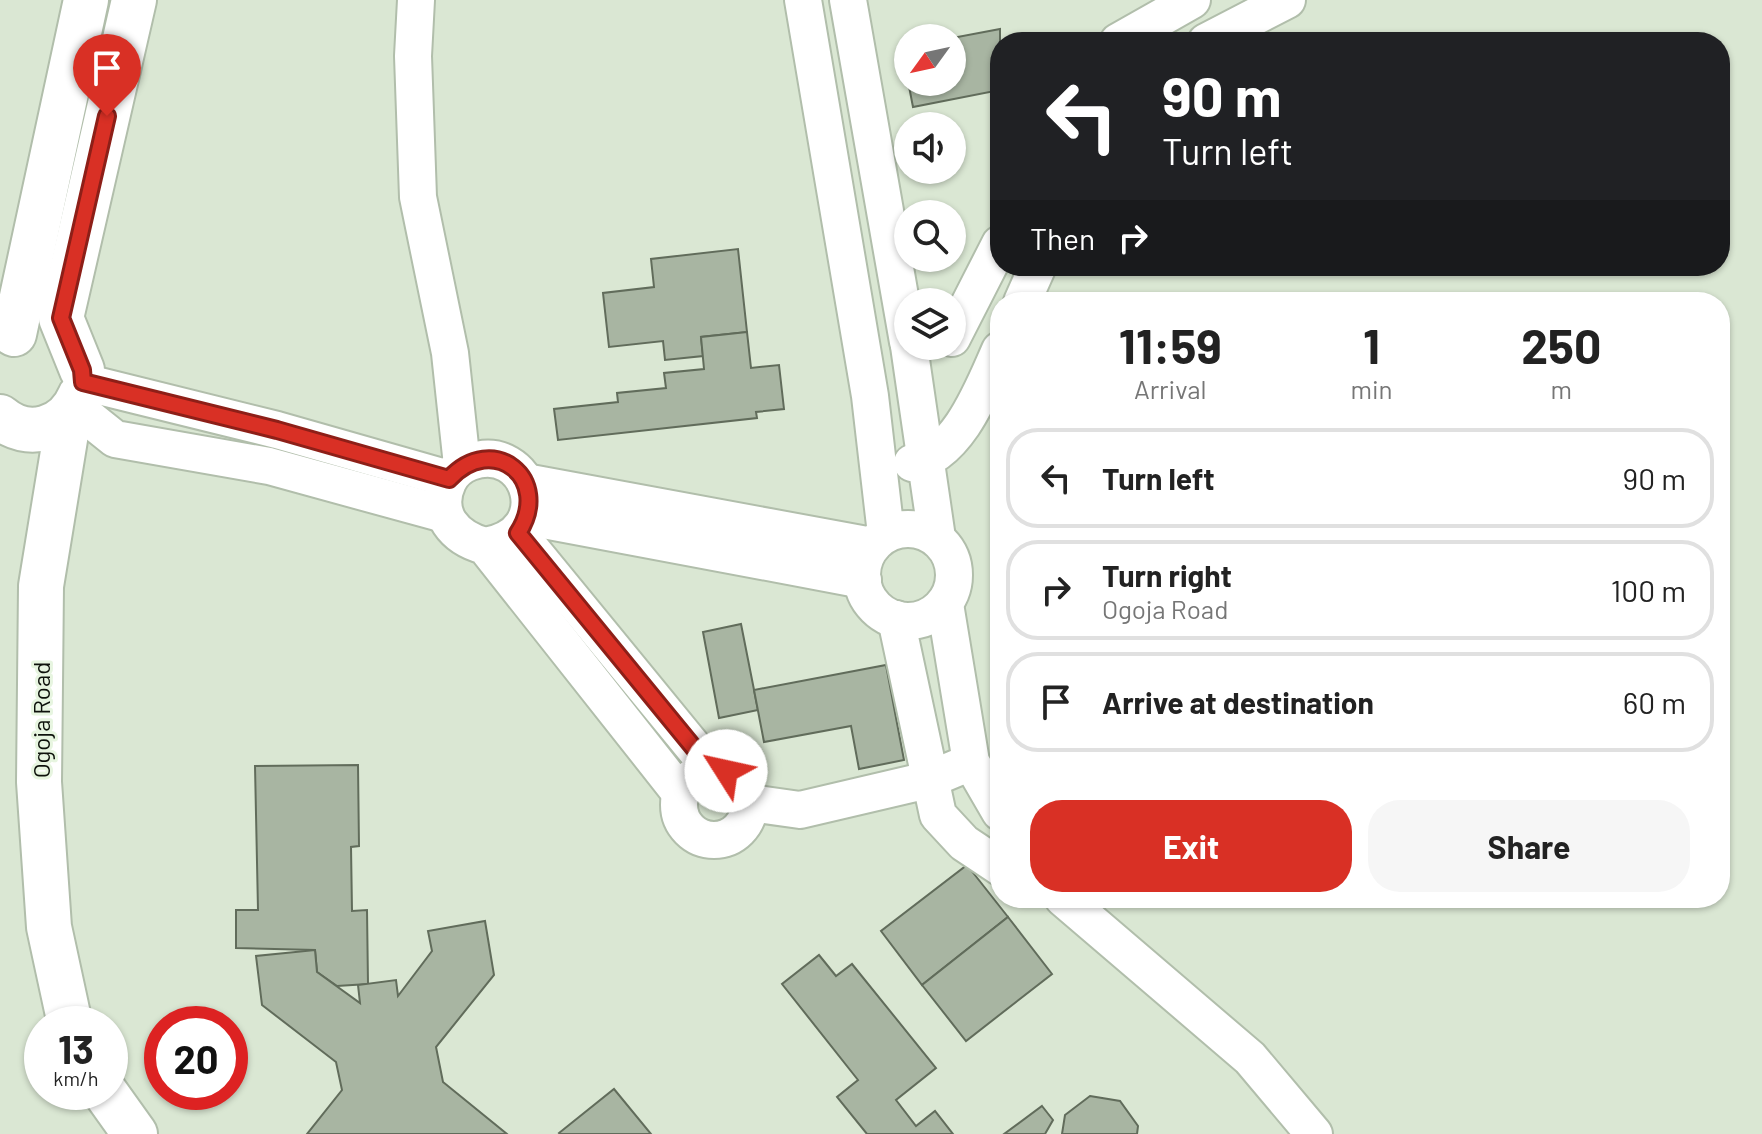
<!DOCTYPE html>
<style>
:root{--surface:#fff;--page:#f6f6f6;--text:#222;--muted:#767676;--line:#e0e0e0;--accent:#d93025}
body{margin:0;font-family:Barlow,sans-serif;background:var(--page);color:var(--text);height:100vh;display:flex;flex-direction:column;font-size:30px;white-space:nowrap}
*{box-sizing:border-box;margin:0}
p{font-size:26px;color:var(--muted)}
.icon{flex:none;width:44px;height:44px;fill:none;stroke:currentColor;stroke-width:2;stroke-linecap:round;stroke-linejoin:round}
.map{position:relative;flex:1;overflow:hidden}
.sheet{position:absolute;left:990px;top:292px;width:740px;height:616px;display:flex;flex-direction:column;background:var(--surface);border-radius:32px;box-shadow:0 2px 6px #0004}
.sheet>*{flex:none}
.guide{position:absolute;left:990px;top:32px;width:740px;height:244px;border-radius:32px;box-shadow:0 2px 6px #0004;background:#202124;color:#fff;overflow:hidden}
.needle{width:52px;rotate:237deg}
.controls{position:absolute;left:894px;top:24px;display:grid;gap:16px}
.controls a{display:grid;place-items:center;width:72px;height:72px;border-radius:50%;background:var(--surface);box-shadow:0 2px 6px #0004;font-size:40px}
.speed{position:absolute;left:24px;top:1006px;display:flex;gap:16px;font-size:40px;font-weight:700;text-align:center}
.speed>*{display:grid;place-content:center;width:104px;height:104px;border-radius:50%;background:var(--surface);box-shadow:0 2px 6px #0004;line-height:1}
.speed small{font-size:20px;font-weight:400}
.speed .limit{border:12px solid #d22;background:#fff;color:#111}
.pin{position:absolute;display:grid;place-items:center;width:68px;height:68px;color:#fff;margin:-82px -34px;border-radius:50% 50% 50% 0;rotate:-45deg;box-shadow:0 0 8px #0007}
.pin .icon{rotate:45deg}
.me{position:absolute;width:88px;margin:-44px;rotate:305deg;stroke-linejoin:round;filter:drop-shadow(0 0 6px #0008)}
.turn{display:flex;align-items:center;gap:28px;height:168px;padding:0 40px;font-size:36px}
.turn .icon{width:104px;height:104px;stroke-width:2.5}
.turn b{display:block;font-size:56px;line-height:68px}
.then{display:flex;align-items:center;height:76px;padding:0 40px;background:#0003;gap:16px;font-size:30px}
.eta{display:flex;justify-content:space-evenly;align-items:center;height:136px;text-align:center}
.eta b{font-size:48px;font-weight:700;line-height:56px}
.button{display:flex;gap:16px;margin-top:auto;padding:16px 40px}
.button a{flex:1;height:92px;border-radius:32px;background:var(--accent);color:#fff;font-size:32px;font-weight:700;line-height:92px;text-align:center}
.button a+a{background:var(--page);color:var(--text)}
ul{padding:0;list-style:none}
li{display:flex;align-items:center;gap:24px;height:100px;margin:0 16px 12px;padding:0 24px;border:4px solid var(--line);border-radius:32px}
li div{flex:1}
li b{display:block;font-size:30px}
li em{font-style:normal}
.map>svg:first-child{display:block}
</style>
<div class="map">
<svg width="1762" height="1134" viewBox="0 0 1762 1134">
<rect width="100%" height="100%" fill="#dae7d3"/>
<g fill="#a8b5a2" stroke="#616c5b" stroke-width="2">
<path d="M1000,29V90L913,107L906,71L908,82H952V38Z"/>
<path d="M738,249L747,332L701,337L703,356L665,360L663,341L609,347L603,293L654,287L651,259Z"/>
<path d="M747,332L751,368L779,365L784,409L756,412L757,418L558,440L554,409L618,402L617,393L666,388L664,373L704,369L701,337Z"/>
<path d="M741,624L758,710L719,718L703,632Z"/>
<path d="M886,665L904,760L859,769L851,726L764,742L754,690Z"/>
<path d="M358,765L359,846L351,847L352,911L367,910L368,984L337,986L317,972L315,950L236,948V910H258L255,766Z"/>
<path d="M967,865L1008,917L922,985L881,931Z"/>
<path d="M1008,917L1052,974L966,1041L922,985Z"/>
<path d="M485,921L494,975L436,1047L443,1082L507,1134H307L342,1090L336,1062L262,1005L256,956L315,950L317,972L360,1003L358,985L396,980L398,996L432,951L428,931Z"/>
<path d="M819,955L836,976L852,964L936,1068L896,1100L916,1126L935,1111L953,1134H867L837,1097L858,1080L782,984Z"/>
<path d="M614,1089L651,1134H560L559,1133Z"/>
<path d="M1090,1096L1120,1101L1138,1126L1137,1134H1062L1065,1115Z"/>
<path d="M1042,1106L1053,1120L1045,1134H1004Z"/>
</g>
<g fill="none" stroke-linecap="round" stroke-linejoin="round">
<g stroke="#b1beab" stroke-width="40">
<g id="minor">
<path d="M416,0L413,56L418,197L450,353L462,465"/>
<path d="M803,0L870,396L886,534"/>
<path d="M848,0L908,342"/>
<path d="M1118,42L1192,0"/>
<path d="M1206,42L1287,0"/>
<path d="M1022,302L1038,266"/>
<path d="M952,338L1000,244"/>
<path d="M909,346L937,538"/>
<path d="M83,382L277,430L449,479"/>
<path d="M75,407L115,439L269,466L444,514"/>
<path d="M912,463C958,456 983,388 1000,350"/>
<path d="M525,482L872,546"/>
<path d="M528,517L863,580"/>
<circle cx="908" cy="575" r="46"/>
<path d="M518,533L712,770"/>
<path d="M485,546C560,534 530,440 470,462C460,466 452,473 448,482C433,514 455,538 485,546L681,794"/>
<path d="M945,604L971,762L1000,812"/>
<path d="M896,619L938,815L964,843L1000,867"/>
<circle cx="714" cy="805" r="35"/>
<path d="M750,803L800,810L928,780L971,762"/>
<path d="M1063,898L1250,1058L1314,1134"/>
</g>
</g>
<g stroke="#b1beab" stroke-width="48">
<g id="major">
<path d="M14,334L86,0"/>
<path d="M82,370L61,318L134,0"/>
<path d="M69,415L41,586L39,782L49,927L70,1024"/>
<path d="M0,417C28,441 66,429 80,396"/>
<path d="M105,1092L135,1134"/>
</g>
</g>
<use href="#minor" stroke="#fff" stroke-width="36"/>
<use href="#major" stroke="#fff" stroke-width="44"/>
</g>
<g fill="none" stroke-linecap="round" stroke-linejoin="round">
<g stroke="#8d1f18" stroke-width="20">
<path id="route" d="M107,116L61,318L82,370L83,382L277,430L449,479C493,431 553,479 518,533L712,770L726,771"/>
</g>
<use href="#route" stroke="#d93025" stroke-width="14"/>
</g>
<g text-anchor="middle" dominant-baseline="central" stroke-width="6" stroke-linejoin="round" paint-order="stroke">
<g font-size="24" fill="#0d110b" stroke="#e7f5e0">
<text transform="translate(40 720) rotate(-90)">Ogoja Road</text>
</g>
</g>
</svg>
<div class="controls">
<a><svg class="needle" viewBox="-14 -14 28 28"><path d="M0-13l5 13h-10z" fill="#e53935"/><path d="M0 13l5-13h-10z" fill="#767676"/></svg></a>
<a><svg class="icon" aria-label="sound" viewBox="0 0 24 24"><path d="M4 9h4l5-4v14l-5-4H4zM17 9q2 3 0 6"/></svg></a>
<a><svg class="icon" aria-label="search" viewBox="0 0 24 24"><circle cx="10" cy="10" r="6"/><path d="M15 15l6 6"/></svg></a>
<a><svg class="icon" aria-label="layers" viewBox="0 0 24 24"><path d="M12 4l9 5-9 5-9-5zM3 14l9 5 9-5"/></svg></a>
</div>
<div class="speed"><div>13<small>km/h</small></div><div class="limit">20</div></div>
<div class="pin" style="left:107px;top:116px;background:#d93025"><svg class="icon" aria-label="arrive" viewBox="0 0 24 24"><path d="M6 21V4h12l-3 4 3 4H6"/></svg></div>
<svg class="me" style="left:726px;top:771px" viewBox="-20 -20 40 40"><circle r="19" fill="#fff"/><path d="M0-13L10 11 0 6-10 11z" fill="#d93025"/></svg>
<div class="guide">
<div class="turn"><svg class="icon" aria-label="left" viewBox="0 0 24 24"><path d="M17 20v-9H6M10 6l-5 5 5 5"/></svg><div><b>90 m</b>Turn left</div></div>
<div class="then">Then<svg class="icon" aria-label="right" viewBox="0 0 24 24"><path d="M7 20v-9h11M14 6l5 5-5 5"/></svg></div>
</div>
<section class="sheet">
<div class="eta">
<div><b>11:59</b><p>Arrival</p></div>
<div><b>1</b><p>min</p></div>
<div><b>250</b><p>m</p></div>
</div>
<ul>
<li><svg class="icon" aria-label="left" viewBox="0 0 24 24"><path d="M17 20v-9H6M10 6l-5 5 5 5"/></svg><div><b>Turn left</b></div><em>90 m</em></li>
<li><svg class="icon" aria-label="right" viewBox="0 0 24 24"><path d="M7 20v-9h11M14 6l5 5-5 5"/></svg><div><b>Turn right</b><p>Ogoja Road</p></div><em>100 m</em></li>
<li><svg class="icon" aria-label="arrive" viewBox="0 0 24 24"><path d="M6 21V4h12l-3 4 3 4H6"/></svg><div><b>Arrive at destination</b></div><em>60 m</em></li>
</ul>
<div class="button"><a>Exit</a><a>Share</a></div>
</section>
</div>
